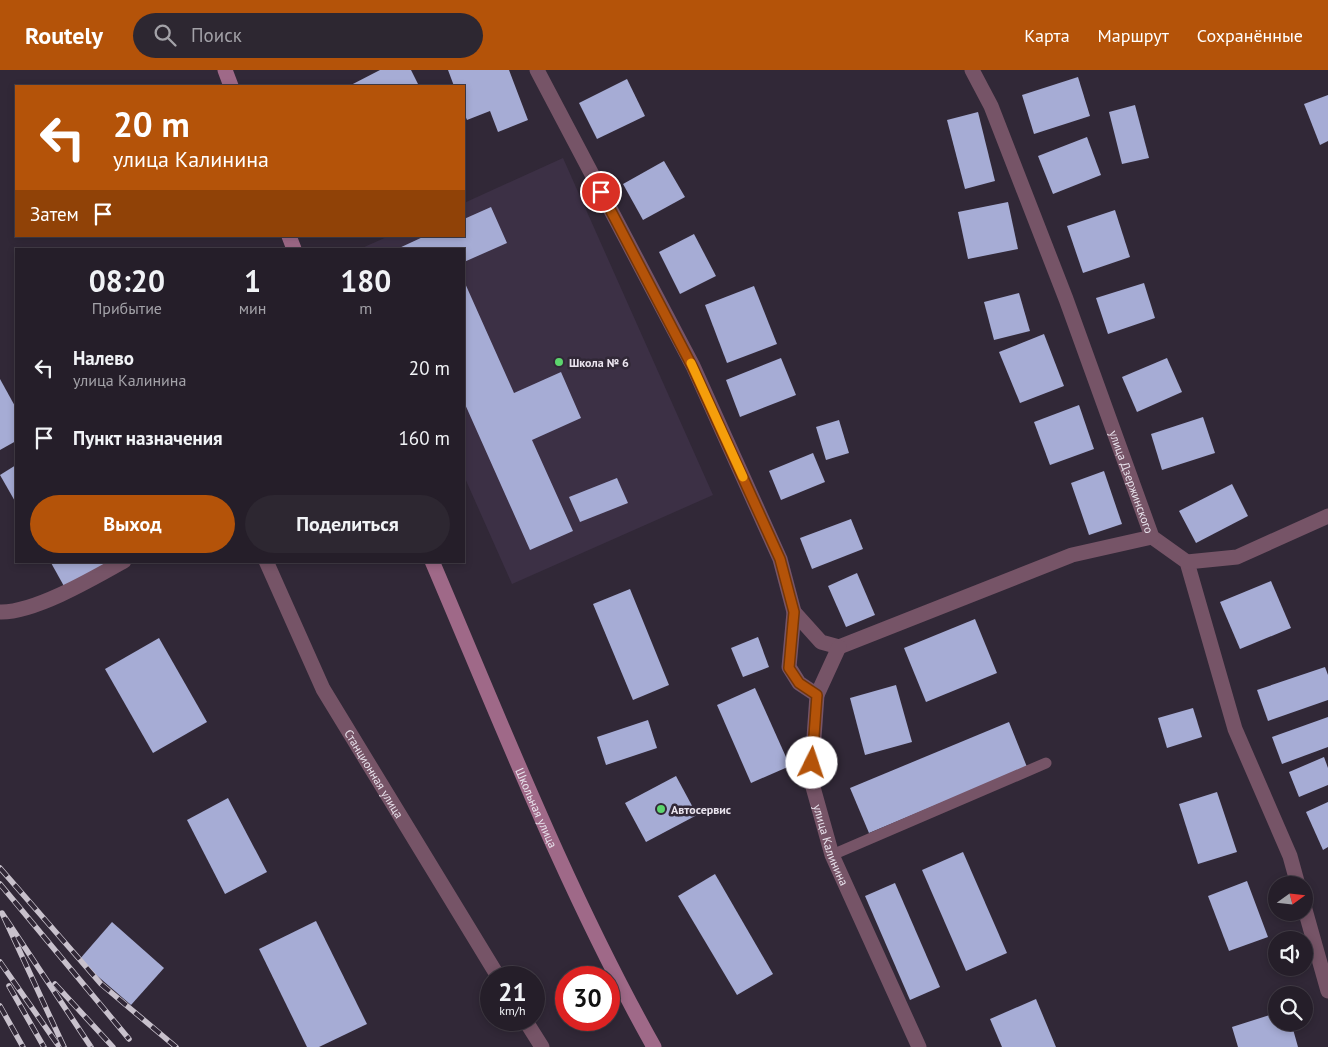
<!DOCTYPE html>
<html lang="ru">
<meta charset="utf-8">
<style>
:root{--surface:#251e29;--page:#2d2731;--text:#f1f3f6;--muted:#a3a2a8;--line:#423c46;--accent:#b45309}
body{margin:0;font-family:"PT Sans",sans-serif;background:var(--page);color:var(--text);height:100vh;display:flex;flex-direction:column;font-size:19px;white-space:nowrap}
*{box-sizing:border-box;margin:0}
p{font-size:16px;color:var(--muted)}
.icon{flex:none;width:28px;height:28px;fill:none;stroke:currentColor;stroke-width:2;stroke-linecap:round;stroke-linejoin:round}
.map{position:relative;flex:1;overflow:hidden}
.drawer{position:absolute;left:15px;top:178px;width:450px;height:315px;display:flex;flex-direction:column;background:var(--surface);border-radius:0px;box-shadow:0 2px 8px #0003,0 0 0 1px var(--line)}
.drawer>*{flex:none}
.guide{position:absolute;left:15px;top:15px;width:450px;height:152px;border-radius:0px;box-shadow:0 2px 8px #0003,0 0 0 1px var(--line);background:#b45309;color:#fff;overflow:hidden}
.needle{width:32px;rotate:75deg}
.controls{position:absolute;left:1268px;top:806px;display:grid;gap:10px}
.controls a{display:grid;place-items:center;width:45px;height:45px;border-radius:50%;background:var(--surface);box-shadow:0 2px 8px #0003,0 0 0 1px var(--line);font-size:25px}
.speed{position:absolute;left:480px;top:896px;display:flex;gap:10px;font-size:25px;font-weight:700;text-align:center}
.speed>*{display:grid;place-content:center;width:65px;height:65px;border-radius:50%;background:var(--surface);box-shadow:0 2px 8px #0003,0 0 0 1px var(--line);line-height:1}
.speed small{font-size:12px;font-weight:400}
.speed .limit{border:8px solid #d22;background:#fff;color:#111}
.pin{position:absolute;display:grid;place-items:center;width:42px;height:42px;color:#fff;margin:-21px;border:2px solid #fff;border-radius:50%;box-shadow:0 1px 5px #0007}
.me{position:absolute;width:55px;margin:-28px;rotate:4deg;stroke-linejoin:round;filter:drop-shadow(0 0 4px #0008)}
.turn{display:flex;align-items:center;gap:18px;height:105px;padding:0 15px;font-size:22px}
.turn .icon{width:65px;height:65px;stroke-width:2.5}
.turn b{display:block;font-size:35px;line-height:42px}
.then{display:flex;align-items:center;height:48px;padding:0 15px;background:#0003;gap:10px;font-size:19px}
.eta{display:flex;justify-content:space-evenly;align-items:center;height:85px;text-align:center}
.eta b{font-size:30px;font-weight:700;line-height:35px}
.button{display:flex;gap:10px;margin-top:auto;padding:10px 15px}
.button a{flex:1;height:58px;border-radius:30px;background:var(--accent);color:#fff;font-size:20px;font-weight:700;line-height:58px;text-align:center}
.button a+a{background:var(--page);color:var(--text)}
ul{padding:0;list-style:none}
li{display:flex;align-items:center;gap:15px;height:70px;padding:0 15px}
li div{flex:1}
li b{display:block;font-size:19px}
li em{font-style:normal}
header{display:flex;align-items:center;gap:30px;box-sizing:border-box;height:70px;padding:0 25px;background:var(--accent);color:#fff}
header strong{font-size:24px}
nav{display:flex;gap:28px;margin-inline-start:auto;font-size:18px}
.search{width:350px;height:45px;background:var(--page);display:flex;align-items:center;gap:12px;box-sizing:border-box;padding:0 18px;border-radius:28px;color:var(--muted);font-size:19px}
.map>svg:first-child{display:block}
</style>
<header>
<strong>Routely</strong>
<div class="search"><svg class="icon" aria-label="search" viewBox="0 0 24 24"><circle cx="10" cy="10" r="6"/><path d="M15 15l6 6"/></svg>Поиск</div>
<nav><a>Карта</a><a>Маршрут</a><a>Сохранённые</a></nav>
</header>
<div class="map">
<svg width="1328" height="977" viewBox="0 0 1328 977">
<rect width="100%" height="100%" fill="#312837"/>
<path fill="#3c3045" d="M563,88L713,425L512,514L464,406V179L362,178L389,166H464V133Z"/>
<g fill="#a6acd5">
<path d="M380,0H411L419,16H349Z"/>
<path d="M448,0H509L528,50L498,62L490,41L467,50L464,43V16H454Z"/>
<path d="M1078,7L1090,46L1034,64L1022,25Z"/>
<path d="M627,9L645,46L597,69L579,33Z"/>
<path d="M1328,25V71L1320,75L1304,34Z"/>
<path d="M1135,35L1149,88L1122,94L1109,42Z"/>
<path d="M978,42L995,111L965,119L947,50Z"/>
<path d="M1087,67L1101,105L1053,124L1038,86Z"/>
<path d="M664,91L685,127L643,150L623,114Z"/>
<path d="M1008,132L1018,179L968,189L958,142Z"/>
<path d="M491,137L507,173L464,192V179H397L425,166H464V149Z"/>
<path d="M1115,140L1130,187L1083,203L1067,156Z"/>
<path d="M694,164L716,206L680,224L659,182Z"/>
<path d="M464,211L514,323L561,302L581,348L532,370L573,461L530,480L464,332Z"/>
<path d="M1144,213L1155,248L1108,264L1096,228Z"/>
<path d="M754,216L777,274L727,293L705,235Z"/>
<path d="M1019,223L1030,261L994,270L984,232Z"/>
<path d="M1044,264L1064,316L1020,333L999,282Z"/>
<path d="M781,288L796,325L740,347L726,310Z"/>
<path d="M1167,288L1182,322L1137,342L1122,307Z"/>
<path d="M0,309L16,338V371L0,380Z"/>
<path d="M1079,335L1094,379L1050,395L1034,352Z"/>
<path d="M1203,347L1215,383L1162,400L1151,364Z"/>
<path d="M839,350L849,383L826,390L816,357Z"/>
<path d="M813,383L825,412L781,430L769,401Z"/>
<path d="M16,395V433L0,405Z"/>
<path d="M1104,401L1122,454L1089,465L1071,413Z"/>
<path d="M617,408L628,433L580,452L569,427Z"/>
<path d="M1232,414L1248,446L1196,473L1179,441Z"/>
<path d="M851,449L863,479L812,499L800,468Z"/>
<path d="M50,491H104L106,494L65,518Z"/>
<path d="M857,503L875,545L846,557L828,516Z"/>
<path d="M1271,511L1291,558L1240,579L1220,532Z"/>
<path d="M630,519L669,615L633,630L593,534Z"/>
<path d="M975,549L997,603L926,632L904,578Z"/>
<path d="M758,567L769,597L743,607L731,578Z"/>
<path d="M159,568L207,652L153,683L105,599Z"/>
<path d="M1325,597L1328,605V630L1268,651L1257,620Z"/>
<path d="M896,615L912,672L865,685L850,628Z"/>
<path d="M755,618L790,696L751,713L717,635Z"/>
<path d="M1193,638L1202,667L1167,678L1158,648Z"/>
<path d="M1328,647V677L1282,694L1272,667Z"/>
<path d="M648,650L657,678L606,695L597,667Z"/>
<path d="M1009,652L1027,697L869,763L850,718Z"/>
<path d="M1324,687L1328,698V715L1299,727L1289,702Z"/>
<path d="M676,706L697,745L646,772L625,733Z"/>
<path d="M1217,722L1237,782L1198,794L1179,734Z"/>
<path d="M228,728L267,802L225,824L187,750Z"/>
<path d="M1328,732V777L1323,780L1306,742Z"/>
<path d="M963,782L1007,883L966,901L922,800Z"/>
<path d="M715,804L773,904L737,925L678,826Z"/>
<path d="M1247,811L1268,867L1229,881L1208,826Z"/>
<path d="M895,813L940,917L910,930L865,826Z"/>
<path d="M316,851L367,954L319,977H307L259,879Z"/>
<path d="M112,852L164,898L131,935L79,890Z"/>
<path d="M1036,929L1056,977H1002L990,949Z"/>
<path d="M1276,943V952H1291L1298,977H1238L1232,957Z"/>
</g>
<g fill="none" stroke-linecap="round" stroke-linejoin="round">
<path stroke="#765467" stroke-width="11" d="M832,785L1046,693"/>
<g stroke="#765467" stroke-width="15">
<path id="s1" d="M537,0L693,296L780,489L794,542L789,597L799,613L817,625L811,710L832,785L919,977"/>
<path id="s2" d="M972,0L991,36L1066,229L1152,467L1187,492L1235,659L1290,786L1298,815"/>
<path id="s3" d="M266,491L323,619L499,908"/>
<path d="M1187,492L1237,487L1328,446"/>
<path d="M0,542C34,543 94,508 124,491"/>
<path d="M794,542L821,572L839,577L1072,485L1152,467"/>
<path d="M817,625L839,577"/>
<path d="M1304,836L1328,921"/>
<path d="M525,950L542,977"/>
</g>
<g stroke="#9f6988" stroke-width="15">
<path d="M225,0L231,16"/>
<path d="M289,166L294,179"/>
<path id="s4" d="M432,491C502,655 567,822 654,977"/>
</g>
<g stroke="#c8c1cc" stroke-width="5.5">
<g id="rail">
<path d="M0,798L101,914L176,977"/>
<path d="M0,814L129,969"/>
<path d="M0,892L58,975"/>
<path d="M55,914L113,977"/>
<path d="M9,916L44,977"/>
<path d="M0,936L23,977"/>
<path d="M64,977L2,843L91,977"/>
</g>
</g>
<use href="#rail" stroke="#312837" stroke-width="4" stroke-dasharray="11" stroke-linecap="butt"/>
</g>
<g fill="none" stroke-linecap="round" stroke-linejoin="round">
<g stroke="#753606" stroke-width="12">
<path id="route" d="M601,122L692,296L780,489L794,542L789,598L799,613L817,625L812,693"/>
</g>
<use href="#route" stroke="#b45309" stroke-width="9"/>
<path stroke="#f59e0b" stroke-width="9" d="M691,293L743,407"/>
</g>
<g fill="#5cd56d" stroke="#312837" stroke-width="2">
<circle cx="559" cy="292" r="5"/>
<circle cx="661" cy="739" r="5"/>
</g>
<g text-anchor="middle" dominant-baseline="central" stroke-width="5" stroke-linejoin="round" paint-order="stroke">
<g font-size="12" font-weight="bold" fill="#e9e3ed" stroke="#312837" text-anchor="start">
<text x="569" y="292">Школа № 6</text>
<text x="671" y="739">Автосервис</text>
</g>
<g font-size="12" fill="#e9e3ed" stroke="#312837">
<text stroke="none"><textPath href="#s2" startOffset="442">улица Дзержинского</textPath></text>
<text stroke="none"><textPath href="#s3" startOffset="239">Станционная улица</textPath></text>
<text stroke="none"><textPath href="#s4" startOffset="268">Школьная улица</textPath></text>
<text stroke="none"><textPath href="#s1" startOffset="850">улица Калинина</textPath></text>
</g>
</g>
</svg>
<div class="controls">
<a><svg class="needle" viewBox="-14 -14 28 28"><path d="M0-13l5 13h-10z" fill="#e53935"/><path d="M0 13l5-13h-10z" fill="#a3a2a8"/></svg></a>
<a><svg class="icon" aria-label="sound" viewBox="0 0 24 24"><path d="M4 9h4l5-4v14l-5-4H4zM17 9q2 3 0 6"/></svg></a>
<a><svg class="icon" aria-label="search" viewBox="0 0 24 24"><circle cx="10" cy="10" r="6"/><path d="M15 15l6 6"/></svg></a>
</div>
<div class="speed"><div>21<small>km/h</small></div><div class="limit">30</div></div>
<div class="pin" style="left:601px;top:122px;background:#d93025"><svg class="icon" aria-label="arrive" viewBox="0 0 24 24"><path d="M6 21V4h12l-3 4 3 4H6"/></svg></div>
<svg class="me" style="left:812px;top:693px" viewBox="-20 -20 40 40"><circle r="19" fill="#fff"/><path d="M0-13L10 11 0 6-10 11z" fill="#b45309"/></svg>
<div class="guide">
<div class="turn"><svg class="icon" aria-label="left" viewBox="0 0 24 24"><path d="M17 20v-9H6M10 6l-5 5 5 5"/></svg><div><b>20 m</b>улица Калинина</div></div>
<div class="then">Затем<svg class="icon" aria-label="arrive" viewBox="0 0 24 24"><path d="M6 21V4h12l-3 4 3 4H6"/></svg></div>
</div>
<section class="drawer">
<div class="eta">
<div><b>08:20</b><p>Прибытие</p></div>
<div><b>1</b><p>мин</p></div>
<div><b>180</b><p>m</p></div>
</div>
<ul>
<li><svg class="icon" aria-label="left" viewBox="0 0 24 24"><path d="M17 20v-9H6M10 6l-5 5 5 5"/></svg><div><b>Налево</b><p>улица Калинина</p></div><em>20 m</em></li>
<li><svg class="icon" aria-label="arrive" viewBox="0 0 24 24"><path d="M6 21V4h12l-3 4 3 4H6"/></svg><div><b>Пункт назначения</b></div><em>160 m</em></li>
</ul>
<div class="button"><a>Выход</a><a>Поделиться</a></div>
</section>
</div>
